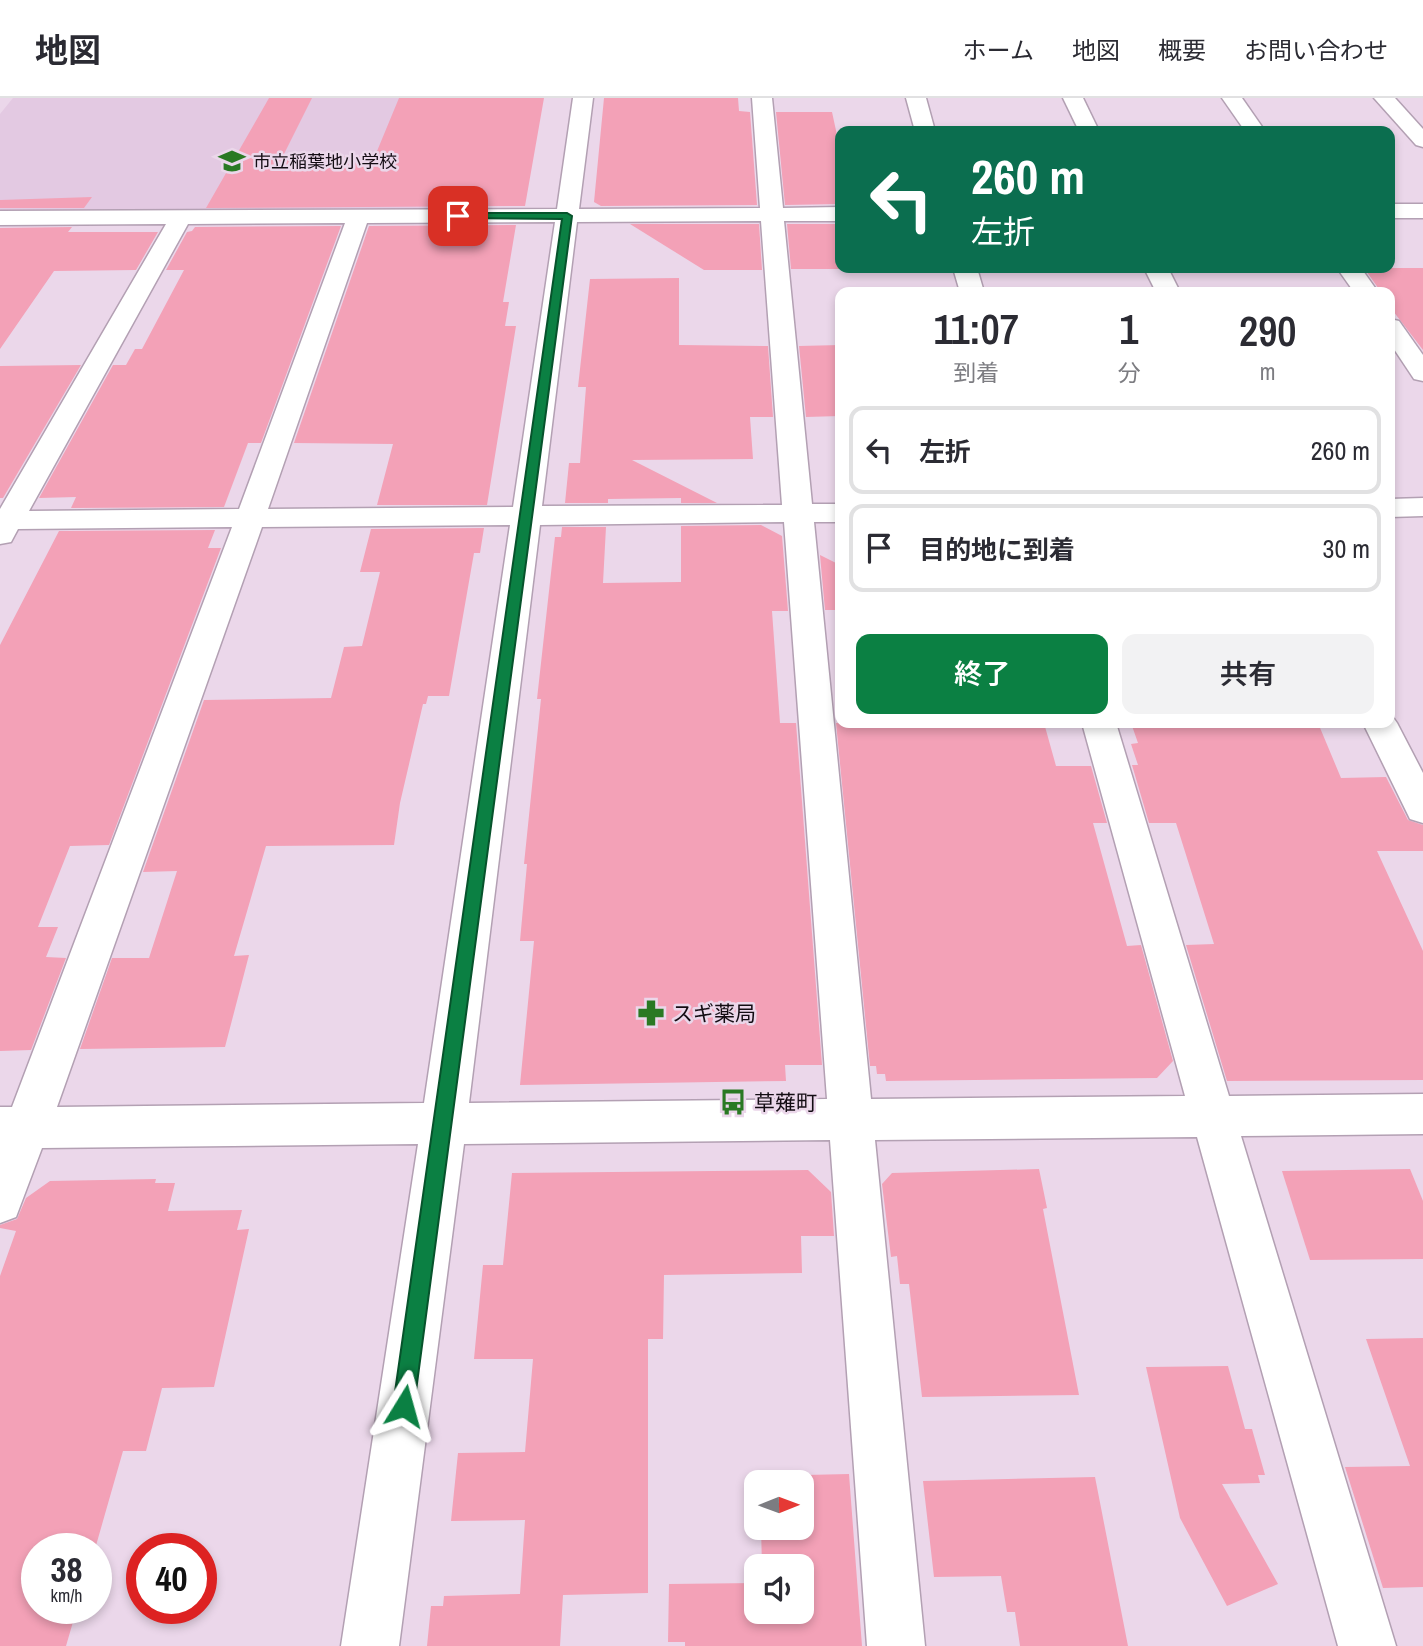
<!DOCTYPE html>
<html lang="ja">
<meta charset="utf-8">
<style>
:root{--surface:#fff;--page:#f2f2f3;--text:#2b2b33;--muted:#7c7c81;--line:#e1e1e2;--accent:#0b8043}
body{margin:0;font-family:"Archivo Narrow","Noto Sans JP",sans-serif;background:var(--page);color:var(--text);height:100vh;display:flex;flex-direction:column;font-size:26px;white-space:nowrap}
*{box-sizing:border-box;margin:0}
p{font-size:23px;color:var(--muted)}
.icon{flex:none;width:38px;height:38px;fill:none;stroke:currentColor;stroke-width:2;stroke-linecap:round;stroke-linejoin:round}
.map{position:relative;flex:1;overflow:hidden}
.drawer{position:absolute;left:835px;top:189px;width:560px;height:441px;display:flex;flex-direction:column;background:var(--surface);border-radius:14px;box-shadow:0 4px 10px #0003}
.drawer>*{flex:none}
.guide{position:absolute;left:835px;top:28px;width:560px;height:147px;border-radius:14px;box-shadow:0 4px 10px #0003;background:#0b6e4f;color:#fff;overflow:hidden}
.needle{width:46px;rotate:89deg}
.tools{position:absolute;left:744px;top:1372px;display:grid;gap:14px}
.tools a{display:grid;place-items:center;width:70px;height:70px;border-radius:14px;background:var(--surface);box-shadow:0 4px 10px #0003;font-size:35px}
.speed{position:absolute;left:21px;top:1435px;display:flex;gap:14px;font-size:35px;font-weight:700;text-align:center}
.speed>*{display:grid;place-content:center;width:91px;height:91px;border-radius:50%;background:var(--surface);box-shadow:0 4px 10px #0003;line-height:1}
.speed small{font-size:18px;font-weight:400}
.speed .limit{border:10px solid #d22;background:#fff;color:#111}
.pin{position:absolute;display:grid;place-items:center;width:60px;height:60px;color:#fff;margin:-30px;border-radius:14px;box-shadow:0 4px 10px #0006}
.me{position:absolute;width:77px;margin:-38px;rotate:8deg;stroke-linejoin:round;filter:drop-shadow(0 0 5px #0008)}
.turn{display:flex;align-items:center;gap:24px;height:147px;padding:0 21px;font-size:32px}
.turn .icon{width:91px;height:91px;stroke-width:2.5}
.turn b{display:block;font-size:49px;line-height:60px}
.eta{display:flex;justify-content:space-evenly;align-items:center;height:119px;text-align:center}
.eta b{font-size:42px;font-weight:600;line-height:49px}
.action{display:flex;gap:14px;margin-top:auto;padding:14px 21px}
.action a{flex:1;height:80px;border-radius:14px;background:var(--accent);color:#fff;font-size:28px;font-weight:600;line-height:80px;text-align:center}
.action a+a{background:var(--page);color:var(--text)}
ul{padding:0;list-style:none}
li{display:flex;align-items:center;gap:21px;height:88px;margin:0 14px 10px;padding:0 7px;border:4px solid var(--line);border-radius:14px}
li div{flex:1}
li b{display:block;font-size:26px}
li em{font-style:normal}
header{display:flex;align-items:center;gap:42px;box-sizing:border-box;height:98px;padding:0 35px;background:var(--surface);border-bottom:2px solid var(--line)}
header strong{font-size:33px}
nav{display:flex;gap:38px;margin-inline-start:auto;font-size:24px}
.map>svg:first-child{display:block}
</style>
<header>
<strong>地図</strong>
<nav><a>ホーム</a><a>地図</a><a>概要</a><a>お問い合わせ</a></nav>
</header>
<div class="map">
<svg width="1423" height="1548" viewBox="0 0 1423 1548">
<rect width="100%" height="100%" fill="#ebd7ea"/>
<path fill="#e3c9e2" d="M13,0H480L451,110L0,113V16Z"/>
<g fill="#f3a1b7">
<path d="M269,0H312L283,58H375L399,0H544L525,108L206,110Z"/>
<path d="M604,0H738L739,13L750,14L757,107L601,108L594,104Z"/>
<path d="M776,14H832L840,51H837L840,106L785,107Z"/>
<path d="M92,99L84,110H0V102Z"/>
<path d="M630,126H759L762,172H704Z"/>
<path d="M787,126H840V171H791Z"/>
<path d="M516,127L503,204H509L505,228H516L487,407H377L393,346L294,345L369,128Z"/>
<path d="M341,128L261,345H248L224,409L71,410L76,399L39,400L113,267H126L135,251H142L184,172H166L187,134L192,133L195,129Z"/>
<path d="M72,129L68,134H158L136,172L54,173L0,251V130Z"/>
<path d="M1364,170H1423V252L1390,209V194H1381Z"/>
<path d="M679,180V247L768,248L773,319H750L753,361L632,362L717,405H681V400L608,401V405H565L569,365H580L586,289H578L590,181Z"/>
<path d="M840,247V318L806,319L799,248Z"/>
<path d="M81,267L3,400H0V268Z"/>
<path d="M761,427L782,438L788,513H772L780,625H796L822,967H785L786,983L520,987L534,843H520L527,766H524L541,601H537L555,439H561L562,429H606L603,485L681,484V428Z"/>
<path d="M484,430L480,455H474L449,598H428L426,606H423L400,705L394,747L266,748L234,858L249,857L225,949L80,951L112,860H149L177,773L143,774L204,602L331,600L344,549L362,548L380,474H360L371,431Z"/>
<path d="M215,432L208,450H221L109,747L70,748L38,829H58L46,859L66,860L31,952L0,953V547L59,433Z"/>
<path d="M820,457L840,467V512H825Z"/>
<path d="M836,625H1044L1056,668H1091L1107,725H1093L1127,848L1141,847L1173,963L1157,980L886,983L885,976H877L876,968H870Z"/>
<path d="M1131,625H1318L1341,680L1386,679L1408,722L1423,727V753H1377L1423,853V982L1227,983L1186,847L1214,846L1176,725H1149L1132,667H1138L1131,646L1138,645Z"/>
<path d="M1039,1071L1047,1110L1043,1111L1079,1297L922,1299L909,1186H900L897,1158L891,1159L882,1086L892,1075Z"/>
<path d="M1410,1071L1423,1103V1161L1310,1162L1282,1073Z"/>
<path d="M808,1072L831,1094L834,1138H801L802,1175L664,1177L663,1241H648V1495L563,1497L560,1548H427L431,1508H443L444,1498L520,1496L525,1422L451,1423L458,1355L525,1354L533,1261H474L483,1167H503L512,1075Z"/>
<path d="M156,1081L155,1085H175L168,1113L242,1112L237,1132L249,1131L214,1289L162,1290L146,1353H123L95,1451H37V1510H77L66,1548H0V1178L16,1133L0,1130V1127L17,1121L26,1100L50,1083Z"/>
<path d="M1423,1240V1489L1383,1490L1345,1369L1410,1368L1366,1241Z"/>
<path d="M1228,1268L1245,1331H1252L1265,1377H1258L1260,1385L1222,1386L1278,1486L1227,1508L1180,1420L1146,1269Z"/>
<path d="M849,1376L862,1548H685V1544H668L669,1486L756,1485V1514H802V1468H762L761,1430H802V1384H759V1378Z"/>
<path d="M1095,1379L1128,1548H1020L1015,1514H1007L1001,1478L934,1479L923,1383Z"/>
</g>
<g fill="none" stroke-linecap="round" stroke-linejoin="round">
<g stroke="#b3a0b3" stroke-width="3">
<g id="minor">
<path d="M573,0H593L579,111L760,110L752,0H772L783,110L840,109V123H784L812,406H840V424H814L871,1001L1185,998L1082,625H1116L1229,998L1423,996V1036L1241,1038L1396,1548H1338L1197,1039L875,1042L925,1548H867L830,1042L464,1046L399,1548H341L418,1046L42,1050L16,1119L0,1125V1009H12L232,429L18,431L11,444L0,446V411L166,126L0,127V113L557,111ZM761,123L782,407L542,408L577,124ZM555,124L513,409L268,411L367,125ZM345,125L239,411L29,413L188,126ZM784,424L827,1001L469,1005L540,427ZM510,427L424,1005L57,1009L262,429Z"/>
<path d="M906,0H926L935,33H915Z"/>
<path d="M1063,0H1083L1099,33H1079Z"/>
<path d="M1222,0H1242L1265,33H1245Z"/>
<path d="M1374,0H1395L1423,31V49L1416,47Z"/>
<rect x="1390" y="106" width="33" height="14"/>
<path d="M953,170H977L984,194H960Z"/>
<path d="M1144,170H1168L1180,194H1156Z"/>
<path d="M1337,170H1361L1378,194H1354Z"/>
<path d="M1390,221L1399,223L1423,257V283L1414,281L1390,245Z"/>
<path d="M1423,400V418L1390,419V401Z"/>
<path d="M1390,615L1397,625L1423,675V725L1410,721L1363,625H1390Z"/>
</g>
</g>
<use href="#minor" fill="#fff" fill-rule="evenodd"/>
</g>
<path fill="#0b8043" stroke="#07532c" stroke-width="2" d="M458,115H567L572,118L414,1308L411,1316L404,1319L396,1316L393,1308L562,121L455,120L453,118Z"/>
<defs>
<g id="school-bare" transform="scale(2.1)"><path d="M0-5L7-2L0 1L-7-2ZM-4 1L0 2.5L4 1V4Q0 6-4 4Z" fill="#2a7923" stroke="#ebd7ea" stroke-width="2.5" paint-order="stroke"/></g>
<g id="pharmacy-bare" transform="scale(2.1)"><path d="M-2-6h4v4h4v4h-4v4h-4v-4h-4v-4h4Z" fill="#2a7923" stroke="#ebd7ea" stroke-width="2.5" paint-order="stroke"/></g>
<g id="bus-bare" transform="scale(2.1)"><path d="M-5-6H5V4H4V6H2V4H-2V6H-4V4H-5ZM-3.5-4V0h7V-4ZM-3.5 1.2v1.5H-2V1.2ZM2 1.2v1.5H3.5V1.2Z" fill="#2a7923" stroke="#ebd7ea" stroke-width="2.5" paint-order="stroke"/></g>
</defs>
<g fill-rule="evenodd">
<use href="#school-bare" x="232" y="63"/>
<use href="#pharmacy-bare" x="651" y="915"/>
<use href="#bus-bare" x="733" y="1004"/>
</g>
<g text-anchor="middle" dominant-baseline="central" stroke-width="5" stroke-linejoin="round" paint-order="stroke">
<g font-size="18" fill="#130c13" stroke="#ebd7ea" text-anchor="start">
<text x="253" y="63">市立稲葉地小学校</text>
</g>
<g font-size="21" fill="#130c13" stroke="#ebd7ea" text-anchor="start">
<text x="672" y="915">スギ薬局</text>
<text x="754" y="1004">草薙町</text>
</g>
</g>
</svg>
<div class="tools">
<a><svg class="needle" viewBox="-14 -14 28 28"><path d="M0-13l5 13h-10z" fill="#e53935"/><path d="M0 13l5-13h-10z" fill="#7c7c81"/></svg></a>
<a><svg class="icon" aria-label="sound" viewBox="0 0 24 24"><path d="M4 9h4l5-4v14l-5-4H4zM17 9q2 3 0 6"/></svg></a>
</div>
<div class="speed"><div>38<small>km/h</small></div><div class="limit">40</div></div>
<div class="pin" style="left:458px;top:118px;background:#d93025"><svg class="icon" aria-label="arrive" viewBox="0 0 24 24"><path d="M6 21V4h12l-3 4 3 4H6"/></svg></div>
<svg class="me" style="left:404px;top:1308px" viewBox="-20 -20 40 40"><path d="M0-17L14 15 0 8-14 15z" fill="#0b8043" stroke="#fff" stroke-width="4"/></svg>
<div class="guide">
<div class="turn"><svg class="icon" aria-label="left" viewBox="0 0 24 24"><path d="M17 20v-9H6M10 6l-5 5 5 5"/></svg><div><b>260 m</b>左折</div></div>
</div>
<section class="drawer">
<div class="eta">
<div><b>11:07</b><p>到着</p></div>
<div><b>1</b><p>分</p></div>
<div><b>290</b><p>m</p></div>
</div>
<ul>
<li><svg class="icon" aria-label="left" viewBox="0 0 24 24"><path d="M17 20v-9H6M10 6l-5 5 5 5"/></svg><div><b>左折</b></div><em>260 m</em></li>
<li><svg class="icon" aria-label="arrive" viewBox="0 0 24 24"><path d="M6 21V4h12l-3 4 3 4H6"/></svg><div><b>目的地に到着</b></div><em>30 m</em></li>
</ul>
<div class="action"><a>終了</a><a>共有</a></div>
</section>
</div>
